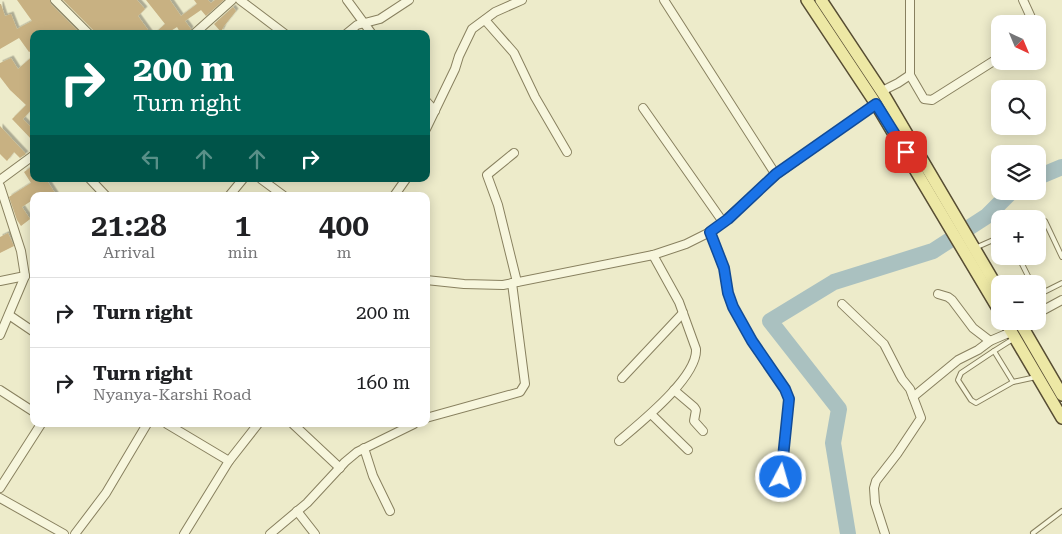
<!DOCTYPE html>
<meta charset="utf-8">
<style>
:root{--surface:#fff;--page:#f2f2f2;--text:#202124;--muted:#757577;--line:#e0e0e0}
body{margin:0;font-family:"Roboto Serif",serif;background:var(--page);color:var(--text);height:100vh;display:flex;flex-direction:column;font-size:19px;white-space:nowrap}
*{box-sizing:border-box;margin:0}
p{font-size:16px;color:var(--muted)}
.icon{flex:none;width:28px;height:28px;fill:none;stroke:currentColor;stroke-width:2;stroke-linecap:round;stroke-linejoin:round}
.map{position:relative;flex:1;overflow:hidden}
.side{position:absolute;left:30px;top:192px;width:400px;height:235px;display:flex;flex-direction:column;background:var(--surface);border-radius:10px;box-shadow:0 2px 12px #0003}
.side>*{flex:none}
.top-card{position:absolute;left:30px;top:30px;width:400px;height:152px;border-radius:10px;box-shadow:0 2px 12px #0003;background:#00695c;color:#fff;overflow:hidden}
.needle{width:32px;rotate:136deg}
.controls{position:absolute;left:991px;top:15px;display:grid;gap:10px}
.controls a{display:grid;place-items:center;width:55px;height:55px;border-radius:10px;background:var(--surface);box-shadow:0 2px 12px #0003;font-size:25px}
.pin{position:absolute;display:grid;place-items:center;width:42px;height:42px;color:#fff;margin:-21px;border-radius:10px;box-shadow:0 2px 8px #0006}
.me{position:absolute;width:55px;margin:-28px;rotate:6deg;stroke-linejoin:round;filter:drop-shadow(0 0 4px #0008)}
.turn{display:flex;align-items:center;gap:18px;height:105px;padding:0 20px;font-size:22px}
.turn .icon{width:65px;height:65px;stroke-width:2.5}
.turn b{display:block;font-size:35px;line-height:42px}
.lanes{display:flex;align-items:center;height:48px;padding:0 20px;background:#0003;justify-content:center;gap:25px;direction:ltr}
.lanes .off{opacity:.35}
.eta{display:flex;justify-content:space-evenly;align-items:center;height:85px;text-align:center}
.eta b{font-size:30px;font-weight:600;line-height:35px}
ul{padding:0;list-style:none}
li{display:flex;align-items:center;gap:15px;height:70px;padding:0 20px;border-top:1px solid var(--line)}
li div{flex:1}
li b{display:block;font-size:19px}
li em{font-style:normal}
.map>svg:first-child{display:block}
</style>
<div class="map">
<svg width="1062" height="534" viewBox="0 0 1062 534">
<defs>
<filter id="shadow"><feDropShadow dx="2.5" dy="-2.5" stdDeviation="0" flood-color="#0004"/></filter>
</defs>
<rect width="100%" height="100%" fill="#edebca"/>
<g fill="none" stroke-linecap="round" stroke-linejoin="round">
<g stroke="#aac1c0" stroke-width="16">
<path d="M1038,177L1062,167"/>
<path d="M848,534L833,443L839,409L770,321L834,282L933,251L987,216L1012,191"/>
</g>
</g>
<g fill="#c8b182" filter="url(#shadow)">
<path d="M17,0H50L51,4L81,34H34V49L29,52L19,38L0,49V4H1L5,16L11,14L17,29L32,21Z"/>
<path d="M63,0H137L145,9L138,16L151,34H94L93,30Z"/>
<path d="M146,0H170L181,16L197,4L194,0H208L211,3L215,0H224L206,16L201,10L185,21L191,29L188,34H181L177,27L166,34H154L165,24Z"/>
<path d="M233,7L236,11L224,26L221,32L214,24Z"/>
<path d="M34,55V113L31,110L23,119L34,130V142L12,119L26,105L10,90L0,77V63L11,58L18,69Z"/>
<path d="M0,126L26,154L20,158L14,152L7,161L0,154Z"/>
<path d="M34,165V179H46L57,196H34V199L22,207L30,219L21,226L17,220L9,197L31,183L24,172Z"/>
<path d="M8,233L14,246L0,253V237Z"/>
</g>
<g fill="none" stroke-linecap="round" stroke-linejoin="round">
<g stroke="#88805f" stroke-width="6">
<g id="lane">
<path d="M1036,219L1038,217L1045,221L1062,257"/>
<path d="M975,248L1000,237"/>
<path d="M1018,256L1032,284"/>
<path d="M1038,295L1062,283"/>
<path d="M1013,339L994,351L1013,382L1036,377"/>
<path d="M994,351L961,373L958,380L971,400L976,403L1013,382"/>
<path d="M1033,533L1062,511"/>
</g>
</g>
<g stroke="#88805f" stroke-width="10">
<g id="street">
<path d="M55,0L89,34"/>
<path d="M240,0L285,34"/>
<path d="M347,0L372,34"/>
<path d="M664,0L776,175"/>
<path d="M1023,0L1034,24"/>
<path d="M485,20L514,53L535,97L567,152"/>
<path d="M194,34L232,0"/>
<path d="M346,34L357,25L380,19L409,0"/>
<path d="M910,75L924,99L932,100L1000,57"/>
<path d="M882,91L898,83L910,75V0"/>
<path d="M426,101L435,111"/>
<path d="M643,108L723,222"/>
<path d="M426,129L455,69L459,56L472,29L495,12L522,0"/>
<path d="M514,153L487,175L498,205L517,282"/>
<path d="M90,179L106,196"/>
<path d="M261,179L284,196"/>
<path d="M0,180L34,155"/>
<path d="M0,186L21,251L25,276L0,335"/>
<path d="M229,196L243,179"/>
<path d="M394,196L406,179"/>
<path d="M710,232L724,268L728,293L733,307L752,341L785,389L789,399L779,493"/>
<path d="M426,280L464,284L503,285L653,255L686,244L710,232L723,222L776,175L876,104"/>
<path d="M0,281L25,276"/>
<path d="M938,294L948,297L952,300L973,328L990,341"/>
<path d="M842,304L884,344L902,379L910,389L921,418L897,454L876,481L874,488L875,503L885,534"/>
<path d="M1038,313L1062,300"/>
<path d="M9,315L34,332"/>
<path d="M622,378L683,313"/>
<path d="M0,390L34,412"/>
<path d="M674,390L694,407L696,410L694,421L703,431"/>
<path d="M913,397L958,360L978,350L990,341L1011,332"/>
<path d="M651,414L688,450"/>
<path d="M426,418L520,392L525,384L512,283"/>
<path d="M167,424L229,461"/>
<path d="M293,424L340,468"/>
<path d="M619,441C640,423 698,377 696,349L679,302L653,255"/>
<path d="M364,448L373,476L390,511"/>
<path d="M0,488L41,424"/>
<path d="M0,498L64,534"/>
<path d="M297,511L315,534"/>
<path d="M75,534L106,493L147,424"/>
<path d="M184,534L229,461L258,424"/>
<path d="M270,534L307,503L345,462L357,452L414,424"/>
</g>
</g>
<g stroke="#574d33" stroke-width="14">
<g id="primary">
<path d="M807,0L876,104L1000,312"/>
<path d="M821,0L884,95L1000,292"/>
<path d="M1005,321L1062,418"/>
<path d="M1019,321L1062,395"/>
</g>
</g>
<use href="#lane" stroke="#f7f6dd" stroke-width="4"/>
<use href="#street" stroke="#f7f6dd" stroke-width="8"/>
<use href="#primary" stroke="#ede8a5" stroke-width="11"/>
</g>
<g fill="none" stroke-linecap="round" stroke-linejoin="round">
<g stroke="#114b97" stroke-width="12">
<path id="route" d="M781,477L789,399L785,389L752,341L733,307L728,293L724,268L710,232L728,219L776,174L876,104L906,152"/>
</g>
<use href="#route" stroke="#1a73e8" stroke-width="9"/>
</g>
</svg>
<div class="controls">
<a><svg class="needle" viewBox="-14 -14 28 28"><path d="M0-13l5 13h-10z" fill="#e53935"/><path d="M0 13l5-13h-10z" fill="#757577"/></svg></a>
<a><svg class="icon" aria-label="search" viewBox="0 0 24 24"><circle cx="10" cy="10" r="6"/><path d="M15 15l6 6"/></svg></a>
<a><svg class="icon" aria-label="layers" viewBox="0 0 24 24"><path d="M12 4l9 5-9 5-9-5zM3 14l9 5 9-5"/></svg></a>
<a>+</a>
<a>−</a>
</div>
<div class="pin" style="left:906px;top:152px;background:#d93025"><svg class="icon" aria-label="arrive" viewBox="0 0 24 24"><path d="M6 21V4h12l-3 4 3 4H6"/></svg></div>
<svg class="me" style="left:781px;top:477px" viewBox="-20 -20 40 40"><circle r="17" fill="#1a73e8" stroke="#fff" stroke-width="3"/><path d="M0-11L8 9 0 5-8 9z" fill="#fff"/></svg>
<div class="top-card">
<div class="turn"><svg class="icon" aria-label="right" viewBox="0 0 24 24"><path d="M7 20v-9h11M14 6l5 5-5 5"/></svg><div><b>200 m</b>Turn right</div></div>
<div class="lanes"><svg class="icon off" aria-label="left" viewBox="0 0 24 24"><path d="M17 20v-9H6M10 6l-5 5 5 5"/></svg><svg class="icon off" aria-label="ahead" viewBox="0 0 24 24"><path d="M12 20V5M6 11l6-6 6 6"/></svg><svg class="icon off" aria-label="ahead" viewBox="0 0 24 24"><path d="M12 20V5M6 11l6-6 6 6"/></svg><svg class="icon" aria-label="right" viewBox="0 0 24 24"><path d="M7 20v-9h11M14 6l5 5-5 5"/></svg></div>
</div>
<section class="side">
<div class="eta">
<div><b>21:28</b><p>Arrival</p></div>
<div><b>1</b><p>min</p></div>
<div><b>400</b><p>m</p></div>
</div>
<ul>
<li><svg class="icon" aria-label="right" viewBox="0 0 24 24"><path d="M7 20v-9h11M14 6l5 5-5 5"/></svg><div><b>Turn right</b></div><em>200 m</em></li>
<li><svg class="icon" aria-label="right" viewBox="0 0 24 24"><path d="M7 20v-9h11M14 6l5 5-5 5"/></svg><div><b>Turn right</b><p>Nyanya-Karshi Road</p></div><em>160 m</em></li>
</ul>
</section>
</div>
